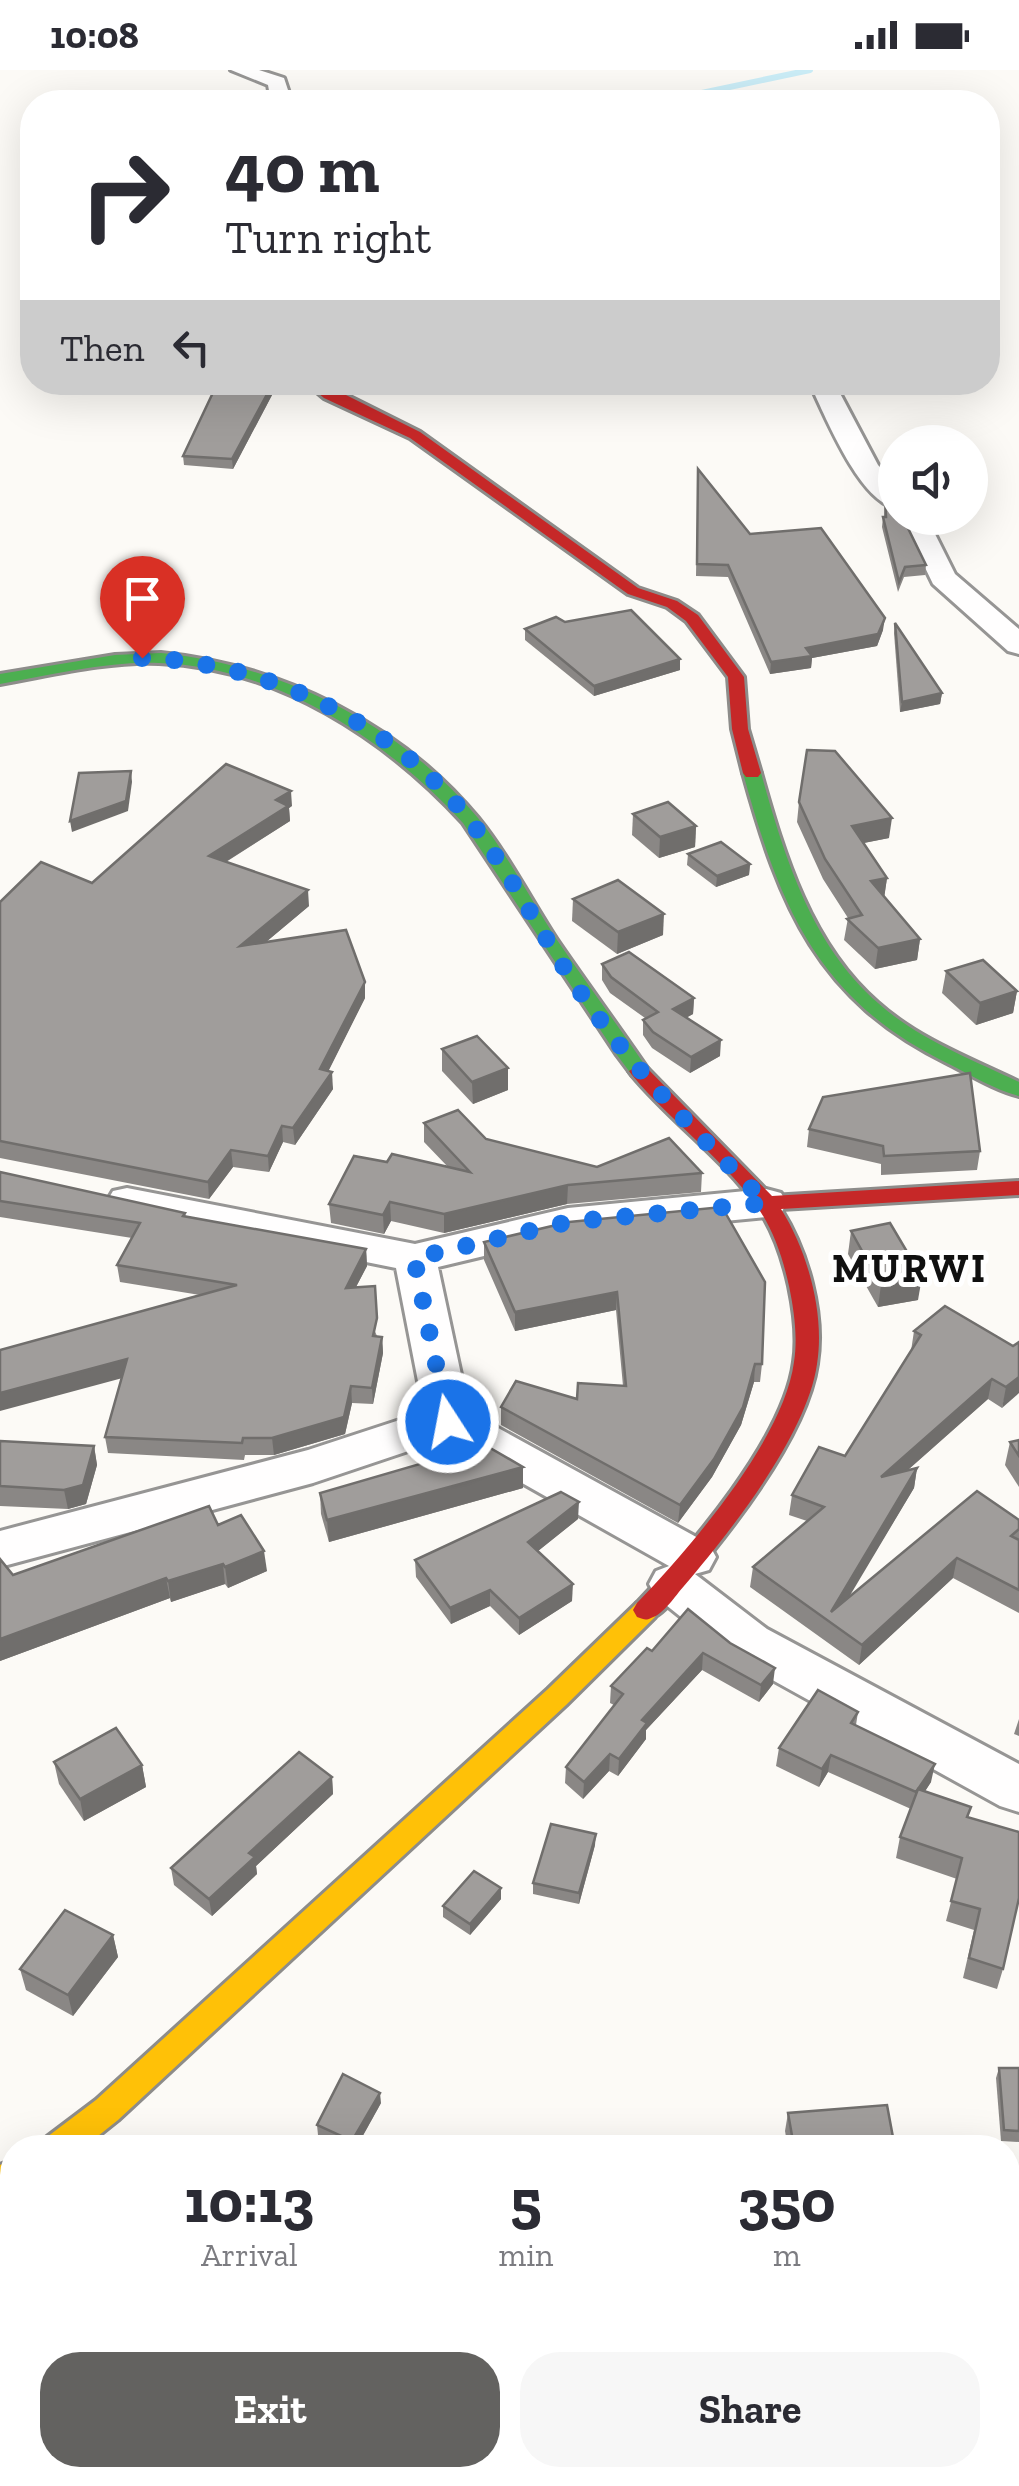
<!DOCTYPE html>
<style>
:root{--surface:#fff;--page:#f7f7f7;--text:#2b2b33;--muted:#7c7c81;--accent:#636260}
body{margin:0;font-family:"Zilla Slab",serif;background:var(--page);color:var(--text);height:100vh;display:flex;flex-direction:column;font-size:38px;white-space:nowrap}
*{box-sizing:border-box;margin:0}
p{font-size:32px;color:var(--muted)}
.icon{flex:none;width:55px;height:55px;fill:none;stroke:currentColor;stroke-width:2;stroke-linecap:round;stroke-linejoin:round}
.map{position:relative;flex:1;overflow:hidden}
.panel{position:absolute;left:0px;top:2065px;width:1020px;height:352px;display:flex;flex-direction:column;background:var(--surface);border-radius:40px 40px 0 0;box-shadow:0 10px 40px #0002}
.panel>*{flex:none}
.guide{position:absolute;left:20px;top:20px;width:980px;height:305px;border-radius:40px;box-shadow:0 10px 40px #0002;background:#fff;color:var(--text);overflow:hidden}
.controls{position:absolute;left:878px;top:355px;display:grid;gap:20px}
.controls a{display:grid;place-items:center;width:110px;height:110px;border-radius:50%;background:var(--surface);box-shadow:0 10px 40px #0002;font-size:50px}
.pin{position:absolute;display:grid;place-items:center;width:85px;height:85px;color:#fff;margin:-102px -42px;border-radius:50% 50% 50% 0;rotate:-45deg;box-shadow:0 0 10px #0007}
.pin .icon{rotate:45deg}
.me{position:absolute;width:110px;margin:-55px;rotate:349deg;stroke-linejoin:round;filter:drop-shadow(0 0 8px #0008)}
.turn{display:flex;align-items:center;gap:35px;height:210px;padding:0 40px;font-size:45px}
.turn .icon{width:130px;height:130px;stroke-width:2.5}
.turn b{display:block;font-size:70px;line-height:85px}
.then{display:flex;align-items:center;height:95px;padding:0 40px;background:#0003;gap:20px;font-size:38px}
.eta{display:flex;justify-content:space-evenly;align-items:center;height:170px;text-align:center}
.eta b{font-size:60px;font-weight:700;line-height:70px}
.cta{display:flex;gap:20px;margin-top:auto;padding:20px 40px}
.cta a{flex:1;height:115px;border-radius:40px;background:var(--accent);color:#fff;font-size:40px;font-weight:700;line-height:115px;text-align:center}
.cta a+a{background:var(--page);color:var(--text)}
.status{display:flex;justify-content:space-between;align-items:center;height:70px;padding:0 50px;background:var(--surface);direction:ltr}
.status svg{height:28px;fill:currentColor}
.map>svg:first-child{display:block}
</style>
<div class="status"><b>10:08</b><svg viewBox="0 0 49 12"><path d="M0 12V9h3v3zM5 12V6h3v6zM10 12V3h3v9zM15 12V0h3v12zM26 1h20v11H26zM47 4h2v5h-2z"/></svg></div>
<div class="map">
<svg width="1019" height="2416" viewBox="0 0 1019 2416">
<rect width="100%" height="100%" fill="#fcfaf6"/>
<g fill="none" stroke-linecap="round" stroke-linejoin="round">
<path stroke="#cbedf7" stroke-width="6" d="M659,32L810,0"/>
<g stroke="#969594" stroke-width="6">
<g id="street">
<path d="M231,0H259L284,8L290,26L285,32H267L270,26L268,15Z"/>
<path d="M809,312H834L878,395L895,414V438C858,429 825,345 809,312Z"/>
<path d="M901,448H927L955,504L1019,559V584L1008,581L933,514Z"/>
<path d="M127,1118L415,1174L568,1138L766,1119L781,1123L787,1133L781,1143L766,1147L568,1166L438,1197L469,1342L709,1474L716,1487L709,1500L695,1504L767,1559L1019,1694V1742L1000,1736L731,1587L656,1527L649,1514L656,1501L669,1496L444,1369L313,1413L0,1497V1461L308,1380L424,1342L396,1198L113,1141L107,1131L113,1121Z"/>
<path d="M0,2176L12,2181V2262L0,2257Z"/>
<path d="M136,2405H263L267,2416H138Z"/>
</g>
</g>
<g stroke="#8d8c8a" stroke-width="6">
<g id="fast">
<path d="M161,583C281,595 400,654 478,748C508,785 531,830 557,870C587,914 619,957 649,1001L646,1005H632L617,985L463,753C386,669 276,597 159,593C106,591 52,605 0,614V604L115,585Z"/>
<path d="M752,698L761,703C784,785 811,875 878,933C918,969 971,989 1019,1012V1026C995,1020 971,1005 949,994C817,930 780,837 743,703Z"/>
</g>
</g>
<g stroke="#8d8c8a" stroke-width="6">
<g id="slow">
<path d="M646,1530L655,1533L659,1540L655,1547L566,1635L118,2050L83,2078H42L47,2067L96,2030L548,1619L637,1533Z"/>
<path d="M12,2090V2121L0,2126V2095Z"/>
</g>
</g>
<g stroke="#8d8c8a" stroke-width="6">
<g id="jam">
<path d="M305,312H320L420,362L638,518L677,531L698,545L744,607L748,659L761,703L758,707H746L743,703L732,659L728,607L686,551L667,537L628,524L410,368L324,328Z"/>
<path d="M639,995L646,997L772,1126L1019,1111V1125L781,1139C808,1182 825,1244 817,1294C807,1365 730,1462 684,1516C675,1526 664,1544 651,1548C645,1551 644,1549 637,1547L633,1540L637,1533C690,1478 784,1369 794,1292C798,1267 794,1240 789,1216C783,1189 774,1161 758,1138C723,1088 671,1052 632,1005L629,1001Z"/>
</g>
</g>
<use href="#street" fill="#fffefe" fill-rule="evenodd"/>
<use href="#fast" fill="#4caf50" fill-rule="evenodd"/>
<use href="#slow" fill="#ffc107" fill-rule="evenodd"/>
<use href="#jam" fill="#c62828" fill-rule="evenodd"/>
</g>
<g fill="#8a8785">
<path d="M272,315V325L233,399L184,395L183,386Z"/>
<path d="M895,391V409L889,402L890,392Z"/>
<path d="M698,399L750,464L883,560L877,576L812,588L811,598L770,604L728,507L696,506Z"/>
<path d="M885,427L926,495L925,505L904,507L898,522L882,457L883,447H884Z"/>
<path d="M895,553L942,623L940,634L900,642L894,563Z"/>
<path d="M525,559L680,600L594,626L525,570Z"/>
<path d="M799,732L889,768L863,773L887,808L884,827L920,869L917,890L875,899L844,870L848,848L823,809L797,752Z"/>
<path d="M292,736L289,738L290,751L226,792L309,836L266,872L365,928L328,1001L333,1019L295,1075L283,1072L269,1102L233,1097L209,1129L0,1088V832L92,813Z"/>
<path d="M633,744L696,756L695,777L659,788L632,765Z"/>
<path d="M688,784L750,794L749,805L716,817L687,795Z"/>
<path d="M573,829L663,865L617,884L572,851Z"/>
<path d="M602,894L694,928L693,944L686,948L720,986L690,1003L652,978L643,965V950L645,948L610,923L602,910Z"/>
<path d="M946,901L1017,921L1013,943L976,955L942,923Z"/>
<path d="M442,979L508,1020L473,1034L442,1001Z"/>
<path d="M424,1053L597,1097L702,1103L701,1122L567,1134L444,1163L391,1151L384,1164L331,1153L329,1134L387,1092L448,1097L424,1072Z"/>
<path d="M809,1059L980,1081L977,1100L881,1105V1094L807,1077Z"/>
<path d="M0,1102L185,1143L186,1147L366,1179L367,1196L356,1217L377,1266L382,1267L383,1283L373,1334L352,1333L345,1364L274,1385H245L244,1390L108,1383L105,1367L200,1225L120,1212L117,1195L132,1168L0,1147Z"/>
<path d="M569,1152L762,1294L760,1312H754L741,1355L712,1407L678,1453L501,1355V1337L577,1329L623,1316L616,1240L515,1261L484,1190V1172Z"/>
<path d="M851,1161L918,1230L878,1237L848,1184Z"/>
<path d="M914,1261L1013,1276L1019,1272L1002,1338L988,1329L908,1400L917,1398L914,1418L848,1527L1019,1450V1543L953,1508L859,1595L750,1517L753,1497L807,1451L789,1445L792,1425L845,1386L911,1281Z"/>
<path d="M1019,1370V1417L1005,1395L1010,1372Z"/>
<path d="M0,1371L94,1376L97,1395L86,1434L68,1439L0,1436Z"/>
<path d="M523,1418L329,1472L321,1444L320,1423Z"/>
<path d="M578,1449L538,1481L572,1531L519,1565L490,1536L451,1554L416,1507L415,1490Z"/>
<path d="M218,1455L267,1501L228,1518L225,1514L171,1532L170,1528L0,1591V1489L13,1505Z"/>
<path d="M688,1539L773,1614L759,1632L702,1600L646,1660V1669L618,1706L609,1701L583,1729L565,1713L566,1697L614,1635L610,1633L611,1616L652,1581Z"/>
<path d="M858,1642L856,1655L931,1712L925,1721L971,1737L968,1747L1003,1899L997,1919L963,1908L974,1860L946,1851L957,1809L896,1788L900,1767L911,1739L828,1702L819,1717L776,1696L779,1678Z"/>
<path d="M1019,1649V1666L1014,1664Z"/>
<path d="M54,1692L142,1695L146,1717L84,1751L59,1714Z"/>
<path d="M332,1707L333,1724L256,1796L257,1804L212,1846L174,1815L171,1798Z"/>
<path d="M595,1775L579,1834L533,1824V1813Z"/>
<path d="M501,1818V1829L470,1865L443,1847V1836Z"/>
<path d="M113,1865L118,1887L73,1946L26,1920L20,1899Z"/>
<path d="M999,1998H1019V2072L1001,2071L996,2008Z"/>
<path d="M381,2033L356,2078H344L318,2065L317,2055Z"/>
<path d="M788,2043L895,2078H788L785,2061Z"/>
<path d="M1008,2257L1019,2262V2377H1008Z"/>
</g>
<g fill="#706e6c">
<path d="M272,315V325L233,399L232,389Z"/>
<path d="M885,548L883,560L877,576L812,588L811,598L770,604L771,592Z"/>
<path d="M680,589V600L594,626V616Z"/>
<path d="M942,623L940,634L900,642L902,632Z"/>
<path d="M131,701L132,712L128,741L72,762L70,751Z"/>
<path d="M291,721L292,736L289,738L290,751L211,801L209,786L276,730Z"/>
<path d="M892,748L889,768L849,776L852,756Z"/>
<path d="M696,756L695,777L659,788L660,767Z"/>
<path d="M750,794L749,805L716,817L717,806Z"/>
<path d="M887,808L884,829L871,811Z"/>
<path d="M308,820L309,836L242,892L240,876Z"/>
<path d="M664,844L663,865L617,884L618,862Z"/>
<path d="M920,869L917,890L875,899L878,878Z"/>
<path d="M365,912V928L321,1016L320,999Z"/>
<path d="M1017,921L1013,943L976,955L980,933Z"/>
<path d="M694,928L693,944L672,955L673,939Z"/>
<path d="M721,970L720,986L690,1003L691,987Z"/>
<path d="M508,998V1020L473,1034L472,1012Z"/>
<path d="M332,1002L333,1019L295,1075L293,1058Z"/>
<path d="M282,1056L283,1072L269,1102L268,1086Z"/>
<path d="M231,1080L233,1097L209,1129L208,1112Z"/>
<path d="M568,1115L567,1134L444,1163V1144Z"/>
<path d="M390,1132L391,1151L384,1164L383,1145Z"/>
<path d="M366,1179L367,1196L347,1234L346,1218Z"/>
<path d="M922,1207L918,1230L878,1237L881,1215Z"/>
<path d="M617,1222L616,1240L515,1261V1242Z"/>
<path d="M382,1267L383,1283L373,1334L372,1318Z"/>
<path d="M127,1289L130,1306L0,1341V1323Z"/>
<path d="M755,1294L754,1312L741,1355L712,1407L678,1453L680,1435Z"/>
<path d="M1019,1307V1323L1002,1338L1006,1317Z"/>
<path d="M992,1309L988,1329L877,1427L881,1407Z"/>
<path d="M351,1316L352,1333L345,1364L274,1385L272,1368Z"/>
<path d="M94,1376L97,1395L86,1434L68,1439L64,1420Z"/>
<path d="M523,1397V1418L329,1472L327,1450Z"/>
<path d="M917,1398L914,1418L833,1554L831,1542Z"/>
<path d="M579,1432L578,1449L528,1489V1472Z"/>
<path d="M264,1481L267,1501L228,1518L225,1497Z"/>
<path d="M957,1488L953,1508L859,1595L862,1575Z"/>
<path d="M223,1494L225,1514L171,1532L168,1511Z"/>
<path d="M166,1508L170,1528L0,1591V1569Z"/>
<path d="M573,1514L572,1531L519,1565V1548Z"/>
<path d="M490,1520V1536L451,1554L450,1538Z"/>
<path d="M703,1583L702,1600L646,1660V1669L618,1706L619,1689L642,1650Z"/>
<path d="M775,1598L773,1614L759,1632L761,1615Z"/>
<path d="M610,1684L609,1701L583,1729L584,1712Z"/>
<path d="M831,1685L828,1702L819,1717L822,1699Z"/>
<path d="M935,1694L931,1712L913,1740L916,1722Z"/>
<path d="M142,1695L146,1717L84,1751L80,1729Z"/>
<path d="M332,1707L333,1724L256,1796L257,1804L212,1846L209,1829L249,1783Z"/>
<path d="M596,1764L595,1775L579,1834V1823Z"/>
<path d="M501,1818V1829L470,1865V1854Z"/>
<path d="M113,1865L118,1887L73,1946L68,1925Z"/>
<path d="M380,2023L381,2033L356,2078H353L352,2071Z"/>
</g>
<g fill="#a09d9b" stroke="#706e6c" stroke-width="2.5">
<path d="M218,312H266L272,315L232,389L183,386Z"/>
<path d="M698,399L750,464L821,458L885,548L878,564L806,578L812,586L771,592L728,495L697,494Z"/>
<path d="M885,427L895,431V448H903L926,495L905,497L899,512L883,447H886Z"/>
<path d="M631,540L680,589L594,616L525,559L556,547L565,552Z"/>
<path d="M895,553L942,623L902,632Z"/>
<path d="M807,680L835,681L892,748L852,756L887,808L871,811L920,869L878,878L847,849L862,845L825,789L799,732Z"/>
<path d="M226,694L291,721L276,730L288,736L209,786L308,820L240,876L346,860L365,912L320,999L332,1002L293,1058L282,1056L268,1086L231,1080L208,1112L0,1071V832L41,792L92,813Z"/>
<path d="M131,701L126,731L70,751L79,703Z"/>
<path d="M668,732L696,756L660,767L633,744Z"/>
<path d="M721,772L750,794L717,806L688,784Z"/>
<path d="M618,810L664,844L618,862L573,829Z"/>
<path d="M629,882L694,928L673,939L721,970L691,987L653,962L643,950L658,942L611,907L602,894Z"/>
<path d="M983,890L1017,921L980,933L946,901Z"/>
<path d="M477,966L508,998L472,1012L442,979Z"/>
<path d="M970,1003L980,1081L884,1086L883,1076L809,1059L823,1027Z"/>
<path d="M458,1040L486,1069L597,1097L669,1068L702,1103L568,1115L444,1144L390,1132L383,1145L329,1134L354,1086L387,1092L392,1084L470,1102L424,1053Z"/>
<path d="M0,1102L185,1143L183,1146L366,1179L346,1218L375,1216L377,1248L373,1266L382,1267L372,1318L351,1316L344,1347L272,1368H243L242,1373L105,1367L127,1289L0,1323V1280L237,1215L117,1195L140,1153L0,1131Z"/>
<path d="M722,1137L765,1212L762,1294H755L743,1337L714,1389L680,1435L501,1337L516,1311L577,1329L578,1313L626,1316L617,1222L515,1242L484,1172L569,1152Z"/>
<path d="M890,1153L922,1207L881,1215L851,1161Z"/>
<path d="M945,1236L1013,1276L1019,1272V1307L1006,1317L992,1309L881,1407L917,1398L831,1542L977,1421L1019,1450V1459L1011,1466L1019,1470V1520L957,1488L862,1575L753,1497L824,1437L792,1425L819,1377L845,1386L921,1265L914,1261Z"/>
<path d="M1019,1370V1386L1010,1372Z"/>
<path d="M0,1371L94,1376L83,1415L64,1420L0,1416Z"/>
<path d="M485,1375L523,1397L327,1450L320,1423Z"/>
<path d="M561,1422L579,1432L528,1472L573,1514L519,1548L490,1520L450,1538L415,1490Z"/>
<path d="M209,1436L218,1455L241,1445L264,1481L225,1497L223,1494L168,1511L166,1508L0,1569V1489L13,1505Z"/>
<path d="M688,1539L730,1573L775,1598L761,1615L703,1583L642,1650L647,1653L619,1689L610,1684L584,1712L566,1697L623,1624L611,1616L647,1578L652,1581Z"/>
<path d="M818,1620L858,1642L851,1653L935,1694L916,1722L831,1685L822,1699L779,1678Z"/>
<path d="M116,1658L142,1695L80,1729L54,1692Z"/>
<path d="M299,1682L332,1707L249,1783L255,1787L209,1829L171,1798Z"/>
<path d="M918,1719L971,1737L967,1747L1019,1762V1828L1003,1899L969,1888L980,1839L951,1831L962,1788L900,1767Z"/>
<path d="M551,1754L596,1764L579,1823L533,1813Z"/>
<path d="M474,1801L501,1818L470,1854L443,1836Z"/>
<path d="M65,1840L113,1865L68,1925L20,1899Z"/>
<path d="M999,1998H1019V2061L1004,2060Z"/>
<path d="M343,2004L380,2023L352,2071L317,2055Z"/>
<path d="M887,2035L895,2078L794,2077L788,2043Z"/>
<path d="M1008,2257H1018L1019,2262V2359H1008Z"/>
</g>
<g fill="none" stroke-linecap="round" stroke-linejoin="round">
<path stroke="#1a73e8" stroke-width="18" stroke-dasharray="0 32.4" d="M142,588C264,591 392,652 468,748C515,808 548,879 593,940C644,1011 705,1071 766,1133L568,1152L414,1188L448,1352"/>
</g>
<g text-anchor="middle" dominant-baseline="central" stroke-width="10" stroke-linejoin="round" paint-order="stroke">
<g font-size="40" font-weight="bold" letter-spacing="2.5" fill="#101010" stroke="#fff">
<text x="910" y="1198">MURWI</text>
</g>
</g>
</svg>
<div class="controls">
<a><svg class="icon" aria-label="sound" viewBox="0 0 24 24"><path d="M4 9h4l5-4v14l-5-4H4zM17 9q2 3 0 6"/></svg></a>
</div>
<div class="pin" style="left:142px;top:588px;background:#d93025"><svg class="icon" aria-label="arrive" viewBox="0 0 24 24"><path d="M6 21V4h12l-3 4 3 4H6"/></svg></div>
<svg class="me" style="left:448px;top:1352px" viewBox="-20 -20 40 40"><circle r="17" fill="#1a73e8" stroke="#fff" stroke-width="3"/><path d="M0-11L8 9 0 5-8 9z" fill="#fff"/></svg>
<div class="guide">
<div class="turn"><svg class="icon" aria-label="right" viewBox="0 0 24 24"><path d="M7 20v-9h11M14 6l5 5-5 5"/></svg><div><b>40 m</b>Turn right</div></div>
<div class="then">Then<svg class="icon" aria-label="left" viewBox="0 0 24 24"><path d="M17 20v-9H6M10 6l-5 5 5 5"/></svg></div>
</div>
<section class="panel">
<div class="eta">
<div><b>10:13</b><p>Arrival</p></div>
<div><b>5</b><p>min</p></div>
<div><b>350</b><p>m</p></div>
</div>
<div class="cta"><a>Exit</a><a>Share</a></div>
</section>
</div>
